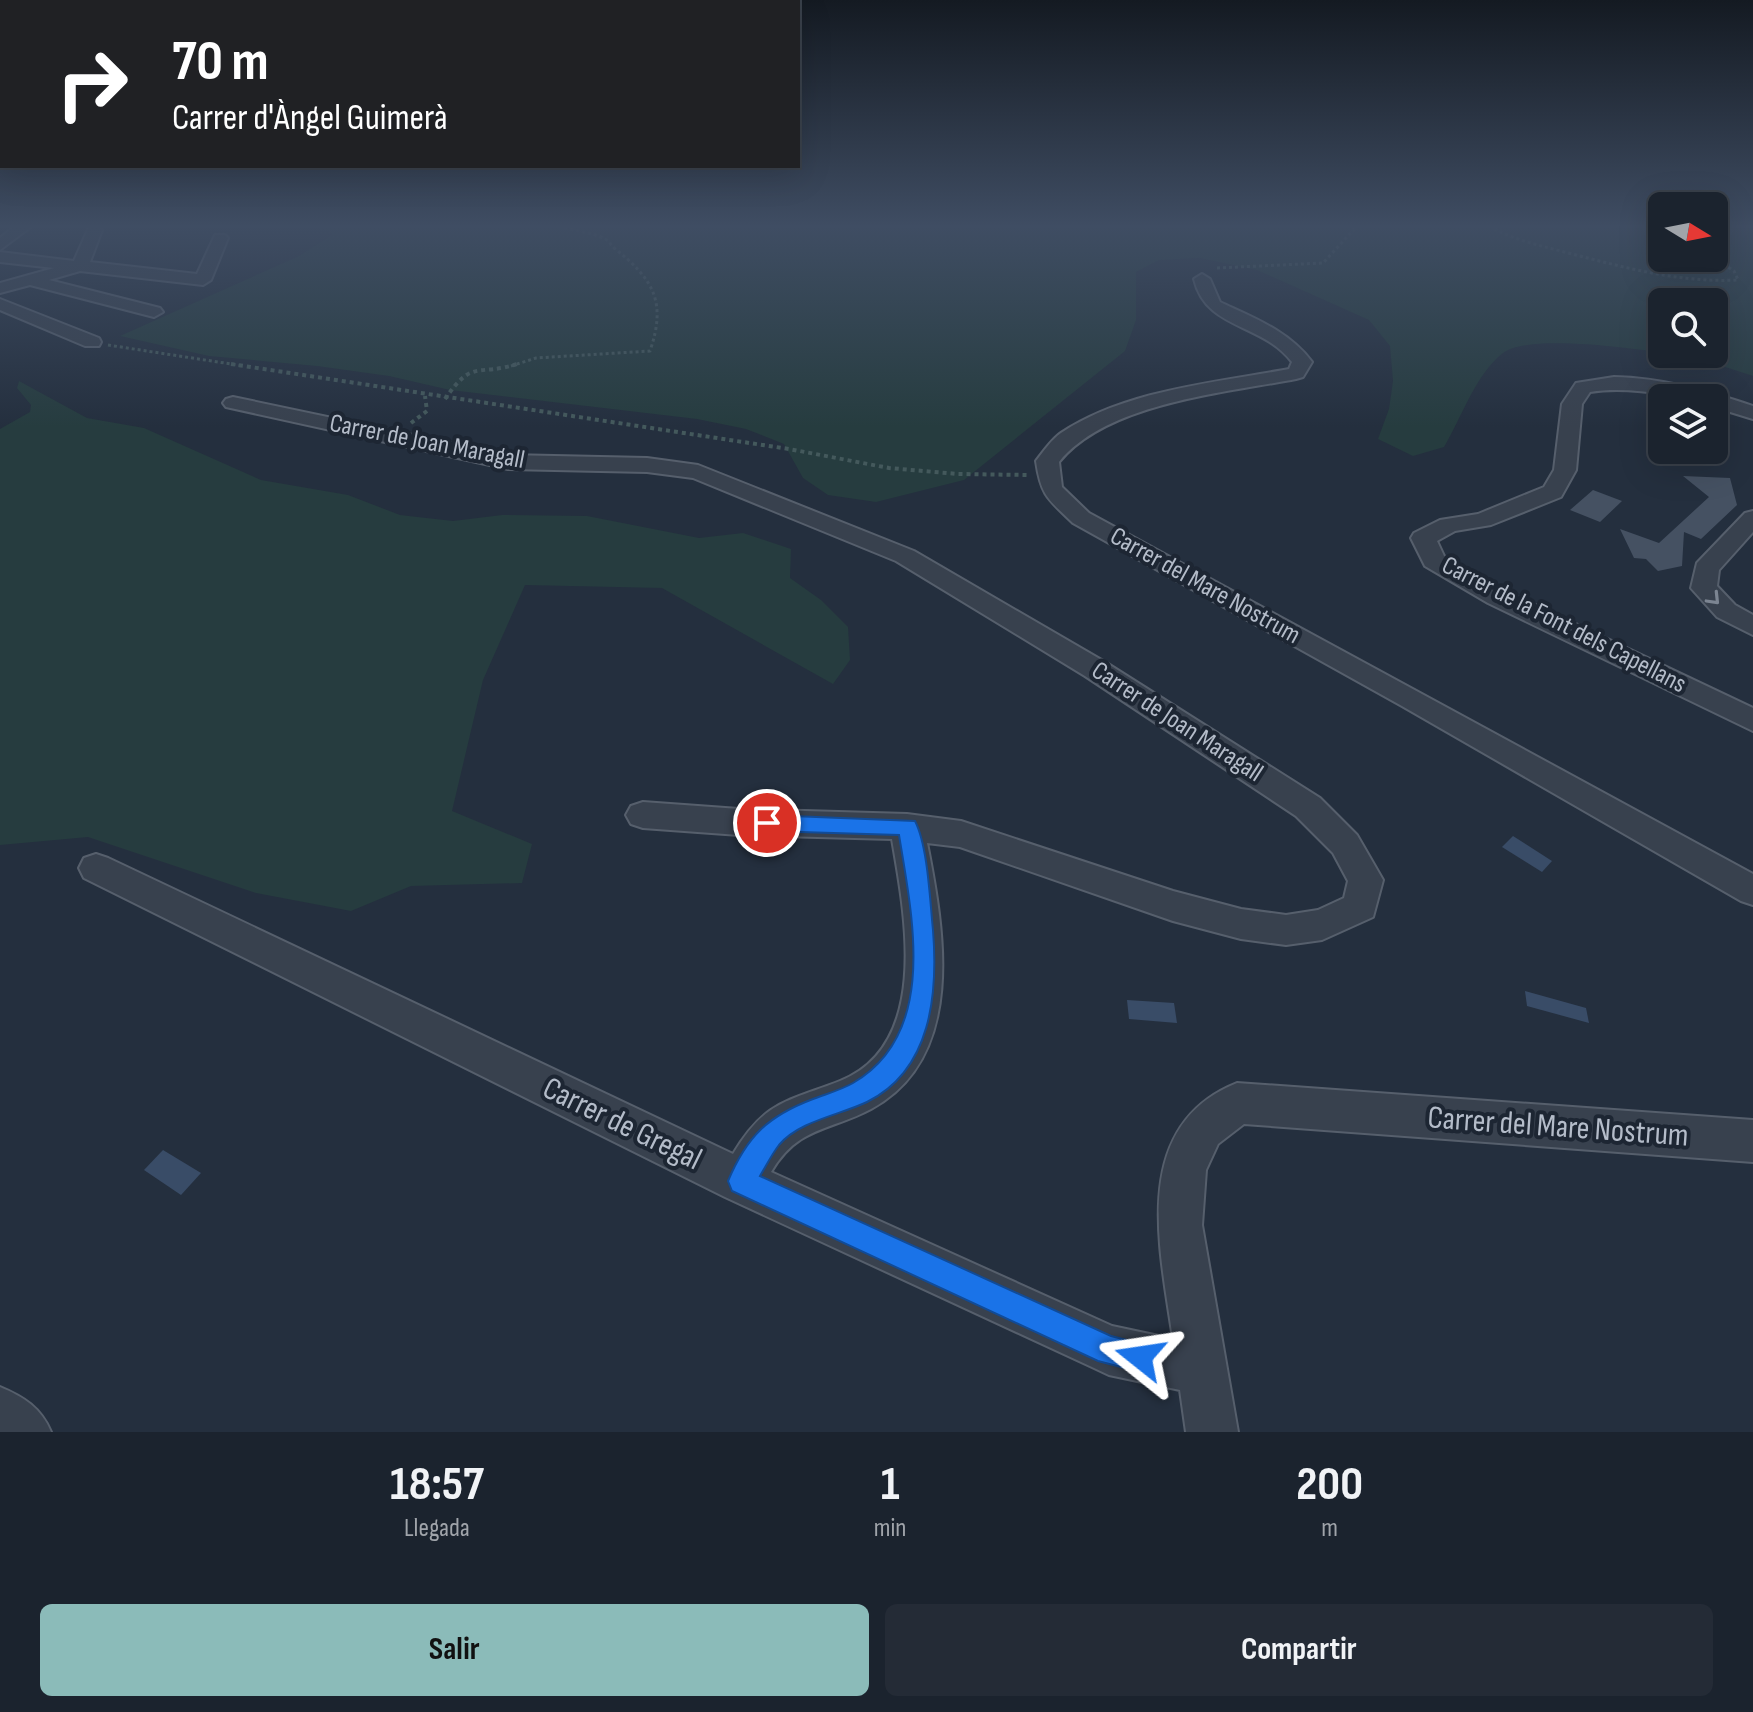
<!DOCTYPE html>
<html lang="es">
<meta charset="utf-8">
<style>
:root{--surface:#1b232e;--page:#242b36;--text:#f1f3f6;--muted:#a0a4aa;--line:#39404a;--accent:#8bbbb9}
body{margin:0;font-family:"Sofia Sans Condensed",sans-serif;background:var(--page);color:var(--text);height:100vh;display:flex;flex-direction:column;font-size:30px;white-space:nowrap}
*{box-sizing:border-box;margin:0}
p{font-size:26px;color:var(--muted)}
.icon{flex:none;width:44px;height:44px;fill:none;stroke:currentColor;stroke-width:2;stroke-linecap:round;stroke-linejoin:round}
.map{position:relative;height:1432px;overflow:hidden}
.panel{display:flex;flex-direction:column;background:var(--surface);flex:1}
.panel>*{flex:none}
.banner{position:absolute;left:0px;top:0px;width:800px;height:168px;box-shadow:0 8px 32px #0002,0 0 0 2px var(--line);background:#202124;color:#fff;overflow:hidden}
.needle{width:52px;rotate:100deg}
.fabs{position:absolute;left:1648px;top:192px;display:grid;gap:16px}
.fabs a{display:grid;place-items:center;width:80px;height:80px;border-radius:12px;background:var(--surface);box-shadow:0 8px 32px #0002,0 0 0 2px var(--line);font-size:40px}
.pin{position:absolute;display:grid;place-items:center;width:68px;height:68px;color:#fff;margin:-34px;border:4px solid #fff;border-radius:50%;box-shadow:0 2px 8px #0007}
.me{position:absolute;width:88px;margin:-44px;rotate:285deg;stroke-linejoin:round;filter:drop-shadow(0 0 6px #0008)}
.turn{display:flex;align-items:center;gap:28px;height:168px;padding:0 40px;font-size:36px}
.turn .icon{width:104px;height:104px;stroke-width:2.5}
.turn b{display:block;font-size:56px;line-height:68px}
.eta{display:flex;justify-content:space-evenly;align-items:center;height:136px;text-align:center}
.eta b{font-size:48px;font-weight:700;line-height:56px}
.action{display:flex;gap:16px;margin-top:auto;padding:16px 40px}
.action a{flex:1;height:92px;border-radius:12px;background:var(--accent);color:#111;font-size:32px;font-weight:700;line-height:92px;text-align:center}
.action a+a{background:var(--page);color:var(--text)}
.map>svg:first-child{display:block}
</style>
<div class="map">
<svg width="1753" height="1432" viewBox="0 0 1753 1432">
<rect width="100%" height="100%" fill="#242f3e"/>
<g fill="#263c3f">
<path d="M297,226H1662V258H1714V226H1753V376L1710,362L1665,354H1714V302H1662V353C1631,348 1527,334 1503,353C1475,375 1462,417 1444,447L1413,456L1378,439L1389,409L1393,381L1390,346L1369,320L1257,270L1199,258L1159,260L1136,272V320L1125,351L964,480L876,502L828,495L803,478L784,444L746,429L697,419L450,390L389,376L317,366L209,356L120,336L299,256L332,235L328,230Z"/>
<path d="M19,381L87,418L144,428L261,480L348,495L400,515L453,521L502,515L587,516L699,538L743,533L791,549L790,578L821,600L848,627L850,660L833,684L662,588L525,585L483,680L452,811L532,844L522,883L411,886L351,911L256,893L88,837L0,845V429L30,412L31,405L17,388Z"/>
</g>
<g fill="#394c67">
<path d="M1513,836L1552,861L1542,872L1502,847Z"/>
<path d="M1525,991L1586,1008L1589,1023L1527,1006Z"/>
<path d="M1127,1000L1174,1003L1177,1023L1129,1019Z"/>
<path d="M163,1150L201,1173L181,1195L144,1170Z"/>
</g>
<g fill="#455162">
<path d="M1683,476L1730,478L1737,505L1701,539L1684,532L1682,566L1658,571L1646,559L1634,558L1620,529L1659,543L1709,497Z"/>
<path d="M1593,490L1622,501L1600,522L1570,510Z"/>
</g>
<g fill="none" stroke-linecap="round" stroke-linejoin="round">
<g stroke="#565f6c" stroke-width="4">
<g id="minor">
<path d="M15,226H32L0,250V238Z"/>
<path d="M89,227L97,226L102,230L90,262L197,274L215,235H225L228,238L211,280L203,285L80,271L49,280L160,308L163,312L154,317L30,285L0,293V283L54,268L0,262V252L74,261Z"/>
<path d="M1202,274L1210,279L1220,302C1254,318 1289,331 1312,362L1303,377L1296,379C1224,393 1107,403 1059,462L1062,487L1089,513L1753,874V905L1741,901L1402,706L1073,523C1048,499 1041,496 1036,461C1043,452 1052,439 1061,433C1126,390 1214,383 1289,369L1292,362C1261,322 1206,330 1194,279Z"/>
<path d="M0,299L99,338L101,342L99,346H85L0,310Z"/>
<path d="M1614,377C1663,378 1708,391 1753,406V419L1714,407V398C1672,398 1632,385 1590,392L1582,404L1576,470L1561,497L1491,525L1455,531L1437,541L1444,556L1506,591L1753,708V731L1488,603L1425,566L1411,538L1414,533L1440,520L1478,514L1544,487L1554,470L1562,404L1576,383Z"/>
<path d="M233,397L508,455L647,458L698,465L914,551L1105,662L1320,798L1357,835L1383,880L1373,917L1322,940L1286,945L1241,939L1173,921L960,847L927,843C944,929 967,1057 871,1109C830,1131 798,1126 771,1172L1112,1326L1173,1339C1160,1249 1129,1126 1237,1083L1753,1120V1162L1244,1124L1218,1144L1206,1170L1202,1225L1238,1432H1186L1180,1390L1109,1375L1092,1367L725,1197L84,878L79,868L84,858L96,854L108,858L733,1154C765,1101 786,1102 840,1081C931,1045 905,914 892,839L739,835L643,828L631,824L626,815L631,806L643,802L739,809L907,814L961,821L1173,891L1241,909L1286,915L1318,910L1344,898L1348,881L1333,853L1296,816L1085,676L896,561L693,478L647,472L508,469L226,407L223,403L226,399Z"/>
<path d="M1753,511V532L1719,570L1717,586L1735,605L1753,615V635L1717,617L1691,588L1697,563L1745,513Z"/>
<path d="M0,1387C24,1397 41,1408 51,1432H0Z"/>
</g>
</g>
<g stroke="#44595c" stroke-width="3" stroke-dasharray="3 3" stroke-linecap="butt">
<path d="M1489,226C1515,241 1543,246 1572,254C1627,268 1680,283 1738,280L1734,271L1714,258"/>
<path d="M1660,226L1658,231L1662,233"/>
<path d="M1217,268L1323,263L1357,226"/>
<path d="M108,345L244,366"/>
<path d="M511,366L536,358L650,351C667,301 653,279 614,248C611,245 609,241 605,239C592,232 571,230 556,226"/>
</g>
<g stroke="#44595c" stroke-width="4" stroke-dasharray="4 4" stroke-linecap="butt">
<path d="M231,364L789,449L889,468L958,474L1028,475"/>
<path d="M445,399C473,358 477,377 517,364"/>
<path d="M411,423L427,411L425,396"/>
</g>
<use href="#minor" fill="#38414e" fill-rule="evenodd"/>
</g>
<defs><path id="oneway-chevron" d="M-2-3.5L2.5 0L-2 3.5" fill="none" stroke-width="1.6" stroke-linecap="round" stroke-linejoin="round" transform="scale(2)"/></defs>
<use stroke="#7c8592" href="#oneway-chevron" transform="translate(1714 599) rotate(46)"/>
<linearGradient id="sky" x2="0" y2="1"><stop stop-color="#141a22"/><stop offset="0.53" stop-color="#3f4d63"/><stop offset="1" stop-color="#3f4d63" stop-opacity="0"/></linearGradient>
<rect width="1753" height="427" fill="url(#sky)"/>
<path fill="#1a73e8" stroke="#114b97" stroke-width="2" d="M767,815L915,821C928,846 930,902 933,930C938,993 932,1070 867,1102C840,1115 799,1121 779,1145C772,1154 766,1166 760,1176L1111,1336L1150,1346L1155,1357L1150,1368L1140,1372L1098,1361L732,1191L728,1181C747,1136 768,1116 813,1099C826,1094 841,1090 853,1083C939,1033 912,916 899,835L767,831L760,829L757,823L760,818Z"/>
<g text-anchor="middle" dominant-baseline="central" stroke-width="8" stroke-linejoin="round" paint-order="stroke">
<g font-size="26" fill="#b4bcc9" stroke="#1d2633">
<text transform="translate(427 442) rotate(11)">Carrer de Joan Maragall</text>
<text transform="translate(1205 586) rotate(29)">Carrer del Mare Nostrum</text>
<text transform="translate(1564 625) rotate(27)">Carrer de la Font dels Capellans</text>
<text transform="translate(1177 722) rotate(33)">Carrer de Joan Maragall</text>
</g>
<g font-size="32" fill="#b4bcc9" stroke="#1d2633">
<text transform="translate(622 1124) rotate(26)">Carrer de Gregal</text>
<text transform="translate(1558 1127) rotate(4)">Carrer del Mare Nostrum</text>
</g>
</g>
</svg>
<div class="fabs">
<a><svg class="needle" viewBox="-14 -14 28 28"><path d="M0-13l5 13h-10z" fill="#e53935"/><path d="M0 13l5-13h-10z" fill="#a0a4aa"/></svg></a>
<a><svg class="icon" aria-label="search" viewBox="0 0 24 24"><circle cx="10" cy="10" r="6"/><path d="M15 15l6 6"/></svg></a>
<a><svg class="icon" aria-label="layers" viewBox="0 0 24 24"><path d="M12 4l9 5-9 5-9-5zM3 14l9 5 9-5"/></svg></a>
</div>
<div class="pin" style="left:767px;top:823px;background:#d93025"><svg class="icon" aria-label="arrive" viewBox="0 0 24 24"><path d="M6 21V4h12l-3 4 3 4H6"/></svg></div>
<svg class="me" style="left:1140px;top:1357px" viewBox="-20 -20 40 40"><path d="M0-17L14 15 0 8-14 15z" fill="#1a73e8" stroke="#fff" stroke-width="4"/></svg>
<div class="banner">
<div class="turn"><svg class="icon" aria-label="right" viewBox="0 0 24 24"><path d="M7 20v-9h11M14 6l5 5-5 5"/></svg><div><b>70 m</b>Carrer d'Àngel Guimerà</div></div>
</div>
</div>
<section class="panel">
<div class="eta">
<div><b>18:57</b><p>Llegada</p></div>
<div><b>1</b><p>min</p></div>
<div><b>200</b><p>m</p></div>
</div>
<div class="action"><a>Salir</a><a>Compartir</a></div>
</section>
